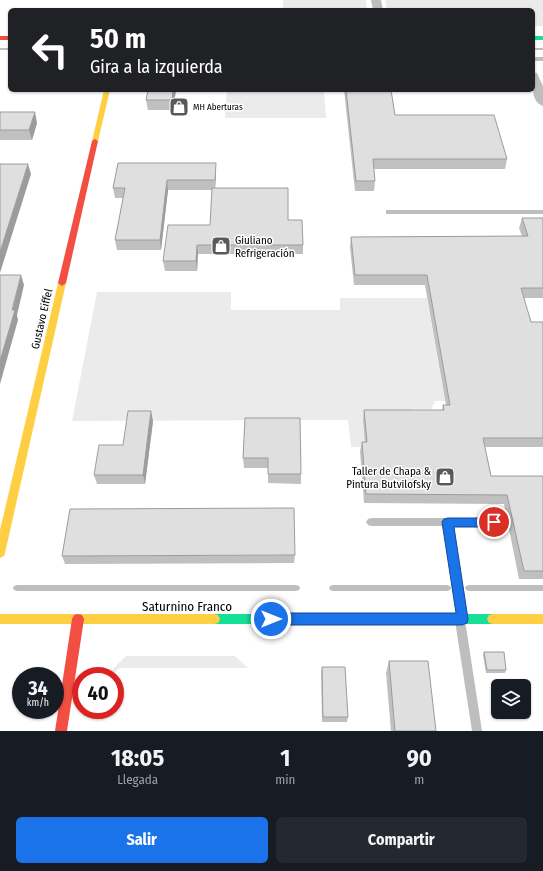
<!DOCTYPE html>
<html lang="es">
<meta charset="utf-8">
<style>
:root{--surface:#171b24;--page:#242831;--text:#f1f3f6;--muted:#9ea1a6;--accent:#1a73e8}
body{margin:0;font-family:"Fira Sans Condensed",sans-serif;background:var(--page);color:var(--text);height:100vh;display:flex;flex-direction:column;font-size:15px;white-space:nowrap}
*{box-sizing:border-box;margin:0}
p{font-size:13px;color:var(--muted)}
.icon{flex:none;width:22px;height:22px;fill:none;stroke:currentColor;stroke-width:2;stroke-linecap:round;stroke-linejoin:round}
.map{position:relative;height:731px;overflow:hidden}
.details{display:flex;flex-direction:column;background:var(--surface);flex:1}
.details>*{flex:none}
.top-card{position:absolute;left:8px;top:8px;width:527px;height:84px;border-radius:6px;box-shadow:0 1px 3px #0004;background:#202124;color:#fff;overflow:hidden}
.tools{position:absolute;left:491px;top:679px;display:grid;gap:8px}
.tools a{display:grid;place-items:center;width:40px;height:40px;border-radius:6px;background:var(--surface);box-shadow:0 1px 3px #0004;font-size:20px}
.speed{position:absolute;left:12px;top:667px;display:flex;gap:8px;font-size:20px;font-weight:700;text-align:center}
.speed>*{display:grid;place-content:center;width:52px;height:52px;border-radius:50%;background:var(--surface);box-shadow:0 1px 3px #0004;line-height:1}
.speed small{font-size:10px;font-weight:400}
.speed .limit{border:6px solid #d22;background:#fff;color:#111}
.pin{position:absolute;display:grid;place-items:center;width:34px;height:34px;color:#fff;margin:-17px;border:2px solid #fff;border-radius:50%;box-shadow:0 1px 4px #0007}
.me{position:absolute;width:44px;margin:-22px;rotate:90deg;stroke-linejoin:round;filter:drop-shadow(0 0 3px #0008)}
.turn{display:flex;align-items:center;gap:14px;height:84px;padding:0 16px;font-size:18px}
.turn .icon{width:52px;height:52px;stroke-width:2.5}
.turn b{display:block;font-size:28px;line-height:34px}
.eta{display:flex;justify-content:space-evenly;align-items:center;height:68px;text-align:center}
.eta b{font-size:24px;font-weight:700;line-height:28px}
.cta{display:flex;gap:8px;margin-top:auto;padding:8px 16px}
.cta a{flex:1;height:46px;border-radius:6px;background:var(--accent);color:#fff;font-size:16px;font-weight:700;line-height:46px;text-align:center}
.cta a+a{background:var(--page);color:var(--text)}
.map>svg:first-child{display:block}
</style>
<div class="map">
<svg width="543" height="731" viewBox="0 0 543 731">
<rect width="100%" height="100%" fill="#fff"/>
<g fill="#ebebeb">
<path d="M283,0H366L367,10H283Z"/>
<path d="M385,0H543V26H533V10H387Z"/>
<path d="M227,90H324L326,118H225Z"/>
<path d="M97,292H231V310H340V298H427L445,401H435L431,409H411L412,419L365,447H351L348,420L72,421Z"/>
<path d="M126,656H235L248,668H119L112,676H108V674Z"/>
</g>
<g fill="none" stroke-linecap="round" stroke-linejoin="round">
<g fill="#bebebe" fill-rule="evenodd">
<rect x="0" y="48" width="10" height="2"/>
<rect x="535" y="48" width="8" height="2"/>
<path d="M17,585H296L299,586L300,588L299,590L296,591H17L14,590L13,588L14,586Z"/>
<path d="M333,585H447L450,586L451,588L450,590L447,591H333L330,590L329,588L330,586Z"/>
<path d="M469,585H543V591H469L466,590L465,588L466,586Z"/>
</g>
<g fill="#bebebe" fill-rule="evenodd">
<rect x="533" y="57" width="10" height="4"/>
<rect x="386" y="210" width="157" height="4"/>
<path d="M371,518H494L497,519L499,522L497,525L494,526H453L467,616L465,620L482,731H472L455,621L457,617L444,526H371L368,525L366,522L368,519Z"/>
</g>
<g fill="#bebebe" fill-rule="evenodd">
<path d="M371,0H381L383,10H373Z"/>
<path d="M533,72L537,73L543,86V106C530,102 533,83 533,72Z"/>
</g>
<g fill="#16e098" fill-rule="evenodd">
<rect x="533" y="36" width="10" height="4"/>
<path d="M214,614H493L497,615L499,619L497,623L493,624H214L210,623L208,619L210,615Z"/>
</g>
<g fill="#ffcf43" fill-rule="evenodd">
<path d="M104,90H110L98,141L95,143L92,141Z"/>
<path d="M62,280L66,283L5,553L4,556L0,558V530L58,283Z"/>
<path d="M0,614H214L218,615L220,619L218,623L214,624H0Z"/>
<path d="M493,614H543V624H493L489,623L487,619L489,615Z"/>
</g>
<g fill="#f24e42" fill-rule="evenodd">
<rect x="0" y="36" width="10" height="4"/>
<path d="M95,139L98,141L66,283L62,286L58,283L92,141Z"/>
<path d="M78,614L82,615L84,619L67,731H55L72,619L74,615Z"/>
</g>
</g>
<g fill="#c0c0c0">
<path d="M148,90H176L173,110H148L146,100Z"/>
<path d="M344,90H391L395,115L507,159L505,169H374L375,181L374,191H355Z"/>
<path d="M0,112L37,123L32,140H0Z"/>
<path d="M216,173L215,188L288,220L303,245V254H198L197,271H165L163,261L210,225L212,190H168L161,250H117L115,240L123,198H115L113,188Z"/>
<path d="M522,218H543V298H524L531,322H543V447H485L491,476H543V579H519L504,504L364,503L360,451L362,442H365L363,420L364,410H442L443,405H446L425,285H354L350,247L351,237L522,236L519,228Z"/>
<path d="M245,418L301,474V484L268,483V468H244L243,458Z"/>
<path d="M153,421L145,484H97L94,475L123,445Z"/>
<path d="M295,555L294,563L65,564L62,556Z"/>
<path d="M484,652L506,670L505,673H486L483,655Z"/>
<path d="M389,661L436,731H391L386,673Z"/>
<path d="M322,667L348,717L347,722H322L321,672Z"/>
</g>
<g fill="#9c9c9c">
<path d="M173,90H176L173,110L172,100Z"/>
<path d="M35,112L37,123L32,140L29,130Z"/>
<path d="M216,163V173L215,190V180Z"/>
<path d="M28,164L31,174L0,273V252Z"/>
<path d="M167,180L168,190L161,250L160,240Z"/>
<path d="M197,245L198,254L197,271L196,261Z"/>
<path d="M21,275L24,285L17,315L18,320L0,384V361Z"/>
<path d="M151,411L153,421L145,484L143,475Z"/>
</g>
<g fill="#dfdfdf" stroke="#9c9c9c">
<path d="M148,90H173L172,100H146Z"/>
<path d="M346,90H391L395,115H494L507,159H373L375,181H356Z"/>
<path d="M0,112H35L29,130H0Z"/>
<path d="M118,163H216L215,180H167L160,240H115L125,188H113Z"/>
<path d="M0,164H28L0,252Z"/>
<path d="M212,188H288V220H302L303,245H197L196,261H163L168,225H210Z"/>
<path d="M522,218H543V288H521L531,322H543V438H483L491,476H543V571H524L507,495L366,494L362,442H367L364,410H444L443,405H450L427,275H355L351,237L528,236Z"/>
<path d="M0,275H21L12,310H15L0,361Z"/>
<path d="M128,411H151L143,475H94L99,445H123Z"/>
<path d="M245,418H300L301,474H268V458H243Z"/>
<path d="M294,508L295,555L62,556L70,509Z"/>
<path d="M484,652H504L506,670H487Z"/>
<path d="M389,661H428L436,731H395Z"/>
<path d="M322,667H345L348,717H323Z"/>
</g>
<path fill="#1a73e8" stroke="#114b97" d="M448,518H494L498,519L499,522L498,526L494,527H454L468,619L467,623L462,625H271L267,623L265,619L267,615L271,613H456L442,522L444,519Z"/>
<defs>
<g id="shop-square" transform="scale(1)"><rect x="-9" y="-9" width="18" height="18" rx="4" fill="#595959" stroke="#fff"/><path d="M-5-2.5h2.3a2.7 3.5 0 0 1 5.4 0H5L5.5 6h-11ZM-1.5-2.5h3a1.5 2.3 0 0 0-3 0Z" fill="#fff"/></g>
</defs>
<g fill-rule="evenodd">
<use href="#shop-square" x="179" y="107"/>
<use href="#shop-square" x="221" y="246"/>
<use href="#shop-square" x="445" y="477"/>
</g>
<g text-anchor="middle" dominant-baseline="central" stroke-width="3" stroke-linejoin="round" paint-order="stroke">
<g font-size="9" fill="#000" stroke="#fff" text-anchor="start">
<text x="193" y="107">MH Aberturas</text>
</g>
<g font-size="11" fill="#000" stroke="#fff" text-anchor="start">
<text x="235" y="240">Giuliano<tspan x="235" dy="13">Refrigeración</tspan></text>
<text x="431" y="471" text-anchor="end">Taller de Chapa &amp;<tspan x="431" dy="13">Pintura Butvilofsky</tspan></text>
</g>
<g font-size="11" fill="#000" stroke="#fff">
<text transform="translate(42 319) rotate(-77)">Gustavo Eiffel</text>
</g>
<g font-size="13" fill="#000" stroke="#fff">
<text x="187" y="606">Saturnino Franco</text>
</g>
</g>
</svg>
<div class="tools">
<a><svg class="icon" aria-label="layers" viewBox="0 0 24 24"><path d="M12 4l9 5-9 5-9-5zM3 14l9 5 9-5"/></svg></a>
</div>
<div class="speed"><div>34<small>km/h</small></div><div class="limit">40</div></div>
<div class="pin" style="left:494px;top:522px;background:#d93025"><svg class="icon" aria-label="arrive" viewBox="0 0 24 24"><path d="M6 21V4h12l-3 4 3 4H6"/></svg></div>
<svg class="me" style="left:271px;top:619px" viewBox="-20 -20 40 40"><circle r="17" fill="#1a73e8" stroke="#fff" stroke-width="3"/><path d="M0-11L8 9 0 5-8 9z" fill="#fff"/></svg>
<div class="top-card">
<div class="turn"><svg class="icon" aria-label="left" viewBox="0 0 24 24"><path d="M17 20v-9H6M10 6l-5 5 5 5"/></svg><div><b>50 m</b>Gira a la izquierda</div></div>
</div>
</div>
<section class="details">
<div class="eta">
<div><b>18:05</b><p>Llegada</p></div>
<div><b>1</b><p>min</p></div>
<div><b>90</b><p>m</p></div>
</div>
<div class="cta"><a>Salir</a><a>Compartir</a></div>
</section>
